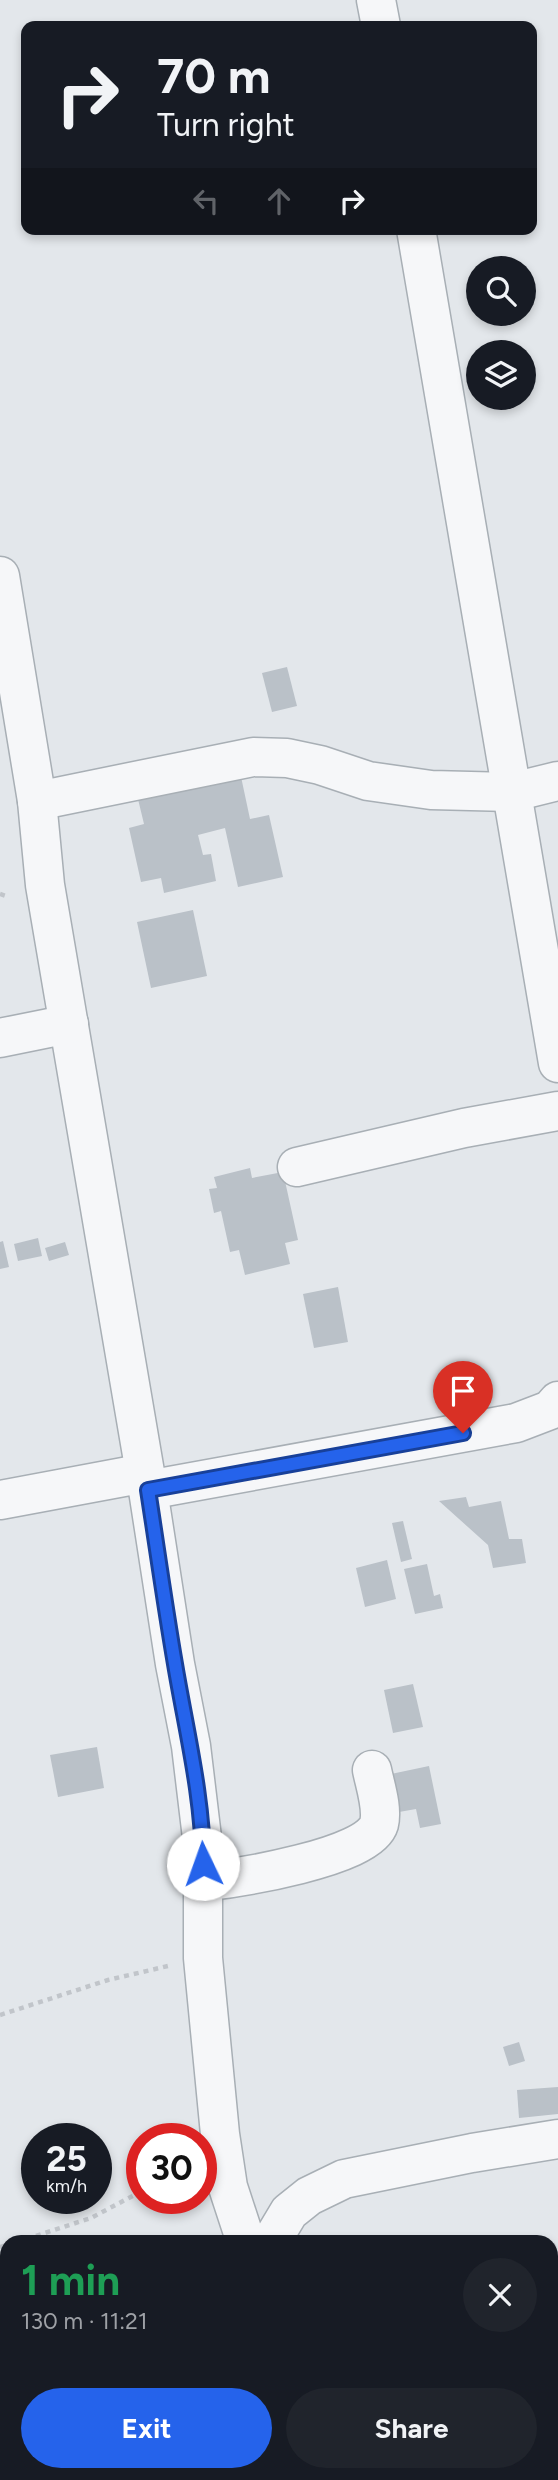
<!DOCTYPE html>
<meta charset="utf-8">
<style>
:root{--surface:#171b24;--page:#20242c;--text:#f1f3f6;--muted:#9ea1a6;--accent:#2563eb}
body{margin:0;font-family:Figtree,sans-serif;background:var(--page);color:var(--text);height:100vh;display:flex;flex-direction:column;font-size:26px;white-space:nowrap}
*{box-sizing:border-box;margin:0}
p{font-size:23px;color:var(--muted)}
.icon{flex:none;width:38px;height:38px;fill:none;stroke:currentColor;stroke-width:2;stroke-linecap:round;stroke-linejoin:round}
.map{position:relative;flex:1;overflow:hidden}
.side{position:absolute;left:0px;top:2235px;width:558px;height:247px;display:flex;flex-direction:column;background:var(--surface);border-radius:21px 21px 0 0;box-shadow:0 4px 10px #0003}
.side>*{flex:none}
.banner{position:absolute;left:21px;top:21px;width:516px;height:214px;border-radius:14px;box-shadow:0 4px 10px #0003;background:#171b24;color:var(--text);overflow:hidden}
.tools{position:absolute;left:466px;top:256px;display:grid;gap:14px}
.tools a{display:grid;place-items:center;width:70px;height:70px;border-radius:50%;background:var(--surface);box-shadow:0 4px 10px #0003;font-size:35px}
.speed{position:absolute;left:21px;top:2123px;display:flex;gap:14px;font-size:35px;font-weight:700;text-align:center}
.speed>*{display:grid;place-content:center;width:91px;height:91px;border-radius:50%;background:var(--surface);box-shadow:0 4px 10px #0003;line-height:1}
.speed small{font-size:18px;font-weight:400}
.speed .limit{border:10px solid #d22;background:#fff;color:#111}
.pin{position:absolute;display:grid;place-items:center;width:60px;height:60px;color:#fff;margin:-72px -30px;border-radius:50% 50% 50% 0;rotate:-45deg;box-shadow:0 0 7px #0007}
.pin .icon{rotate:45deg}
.me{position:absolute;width:77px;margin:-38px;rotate:357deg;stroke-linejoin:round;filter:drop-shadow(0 0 5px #0008)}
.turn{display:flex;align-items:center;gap:24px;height:147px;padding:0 21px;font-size:32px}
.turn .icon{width:91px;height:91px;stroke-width:2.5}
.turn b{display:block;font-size:49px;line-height:60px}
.lanes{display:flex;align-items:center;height:66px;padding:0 21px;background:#0003;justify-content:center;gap:35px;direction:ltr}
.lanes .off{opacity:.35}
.round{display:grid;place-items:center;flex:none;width:74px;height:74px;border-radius:37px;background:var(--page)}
.summary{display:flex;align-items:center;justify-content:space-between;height:119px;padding:0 21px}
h1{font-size:42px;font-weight:700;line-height:52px;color:#1e9e55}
.primary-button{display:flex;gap:14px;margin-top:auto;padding:14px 21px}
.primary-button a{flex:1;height:80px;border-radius:42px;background:var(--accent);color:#fff;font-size:28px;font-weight:700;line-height:80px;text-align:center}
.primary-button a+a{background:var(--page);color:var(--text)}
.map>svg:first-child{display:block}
</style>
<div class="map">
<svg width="558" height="2480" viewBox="0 0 558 2480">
<rect width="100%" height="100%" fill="#e3e7eb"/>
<g fill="#bac1c8">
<path d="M287,667L297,706L272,712L262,673Z"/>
<path d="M240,772L250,819L269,815L283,877L238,887L225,828L198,835L203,855L211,854L216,881L164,893L161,878L141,882L129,828L144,824L137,795Z"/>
<path d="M193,910L207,976L151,988L137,922Z"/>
<path d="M250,1168L252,1178L283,1172L298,1240L285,1243L290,1264L245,1275L239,1250L230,1252L221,1211L214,1213L209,1189L217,1188L214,1177Z"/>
<path d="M38,1238L42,1256L18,1261L14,1244Z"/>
<path d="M3,1241L9,1267L0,1269V1242Z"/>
<path d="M65,1242L69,1255L49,1261L45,1248Z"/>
<path d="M338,1287L348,1342L314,1348L303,1294Z"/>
<path d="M466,1497L469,1507L501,1501L509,1539H522L526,1563L493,1568L488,1545L439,1501Z"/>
<path d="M403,1521L412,1559L401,1562L392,1523Z"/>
<path d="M387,1560L396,1599L365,1607L356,1568Z"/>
<path d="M427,1564L434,1596L440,1594L443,1608L415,1614L404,1569Z"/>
<path d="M413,1684L423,1727L393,1733L384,1690Z"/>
<path d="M97,1747L104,1788L58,1797L50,1755Z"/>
<path d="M429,1766L441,1824L420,1828L416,1809L399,1812L391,1774Z"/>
<path d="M519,2042L525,2061L509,2066L503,2047Z"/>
<path d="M558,2087V2114L519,2118L517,2090Z"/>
<path d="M558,2320V2346L551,2348V2322Z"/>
</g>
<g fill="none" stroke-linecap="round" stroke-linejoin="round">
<g stroke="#a8afb5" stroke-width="41">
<g id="minor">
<path d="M376,0L381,26"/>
<path d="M416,229L558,1063"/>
<path d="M0,576L37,801L45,885L148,1490L175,1664L191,1746L203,1846V1958L220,2134L228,2187L246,2242"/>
<path d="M37,801L253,757L287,758L320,765L368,781L431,790L513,792L558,781"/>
<path d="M0,1038L69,1024"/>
<path d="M297,1167L464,1128L558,1111"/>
<path d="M148,1490L516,1423L550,1410L558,1401"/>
<path d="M0,1500L145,1473"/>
<path d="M203,1882C236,1878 369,1858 379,1824C383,1808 375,1785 372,1770"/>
<path d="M271,2242L289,2212L309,2196L344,2179L472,2153L558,2139"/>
<path d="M355,2474L356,2480"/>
</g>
</g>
<g stroke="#c1c5ca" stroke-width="4.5" stroke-dasharray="5 5" stroke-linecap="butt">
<path d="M0,894L9,897"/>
<path d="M0,2015L108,1980L168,1966"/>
<path d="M17,2242L91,2218L142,2191"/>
<path d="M0,2247L7,2245"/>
<path d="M551,2247L558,2243"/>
<path d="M551,2276H558"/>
<path d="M202,2480L209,2474"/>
</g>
<use href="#minor" stroke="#f6f7f9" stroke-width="38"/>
</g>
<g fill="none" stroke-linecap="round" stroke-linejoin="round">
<g stroke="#184099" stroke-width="18">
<path id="route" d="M203,1864C203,1797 186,1730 175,1664C165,1606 157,1548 148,1490L463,1433"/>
</g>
<use href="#route" stroke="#2563eb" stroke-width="12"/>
</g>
</svg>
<div class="tools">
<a><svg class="icon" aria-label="search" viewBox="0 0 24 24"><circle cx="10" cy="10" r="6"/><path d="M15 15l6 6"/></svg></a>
<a><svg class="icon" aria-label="layers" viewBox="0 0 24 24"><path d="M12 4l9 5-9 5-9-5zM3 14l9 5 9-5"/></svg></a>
</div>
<div class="speed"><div>25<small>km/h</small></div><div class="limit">30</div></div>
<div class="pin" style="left:463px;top:1433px;background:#d93025"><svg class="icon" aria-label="arrive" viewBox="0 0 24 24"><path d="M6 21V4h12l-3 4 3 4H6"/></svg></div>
<svg class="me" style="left:203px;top:1864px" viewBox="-20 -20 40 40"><circle r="19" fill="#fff"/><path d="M0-13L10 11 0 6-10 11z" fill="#2563eb"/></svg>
<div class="banner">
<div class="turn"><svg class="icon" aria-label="right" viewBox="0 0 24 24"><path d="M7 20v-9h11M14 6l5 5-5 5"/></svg><div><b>70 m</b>Turn right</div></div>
<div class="lanes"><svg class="icon off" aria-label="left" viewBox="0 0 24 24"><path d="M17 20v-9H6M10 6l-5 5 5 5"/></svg><svg class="icon off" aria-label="ahead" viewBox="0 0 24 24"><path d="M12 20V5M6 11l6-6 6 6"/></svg><svg class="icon" aria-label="right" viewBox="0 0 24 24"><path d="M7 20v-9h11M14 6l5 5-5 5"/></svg></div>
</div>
<section class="side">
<div class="summary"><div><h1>1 min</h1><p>130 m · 11:21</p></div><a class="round"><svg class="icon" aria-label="close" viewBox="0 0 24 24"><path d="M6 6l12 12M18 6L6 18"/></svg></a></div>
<div class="primary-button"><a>Exit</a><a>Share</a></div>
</section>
</div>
